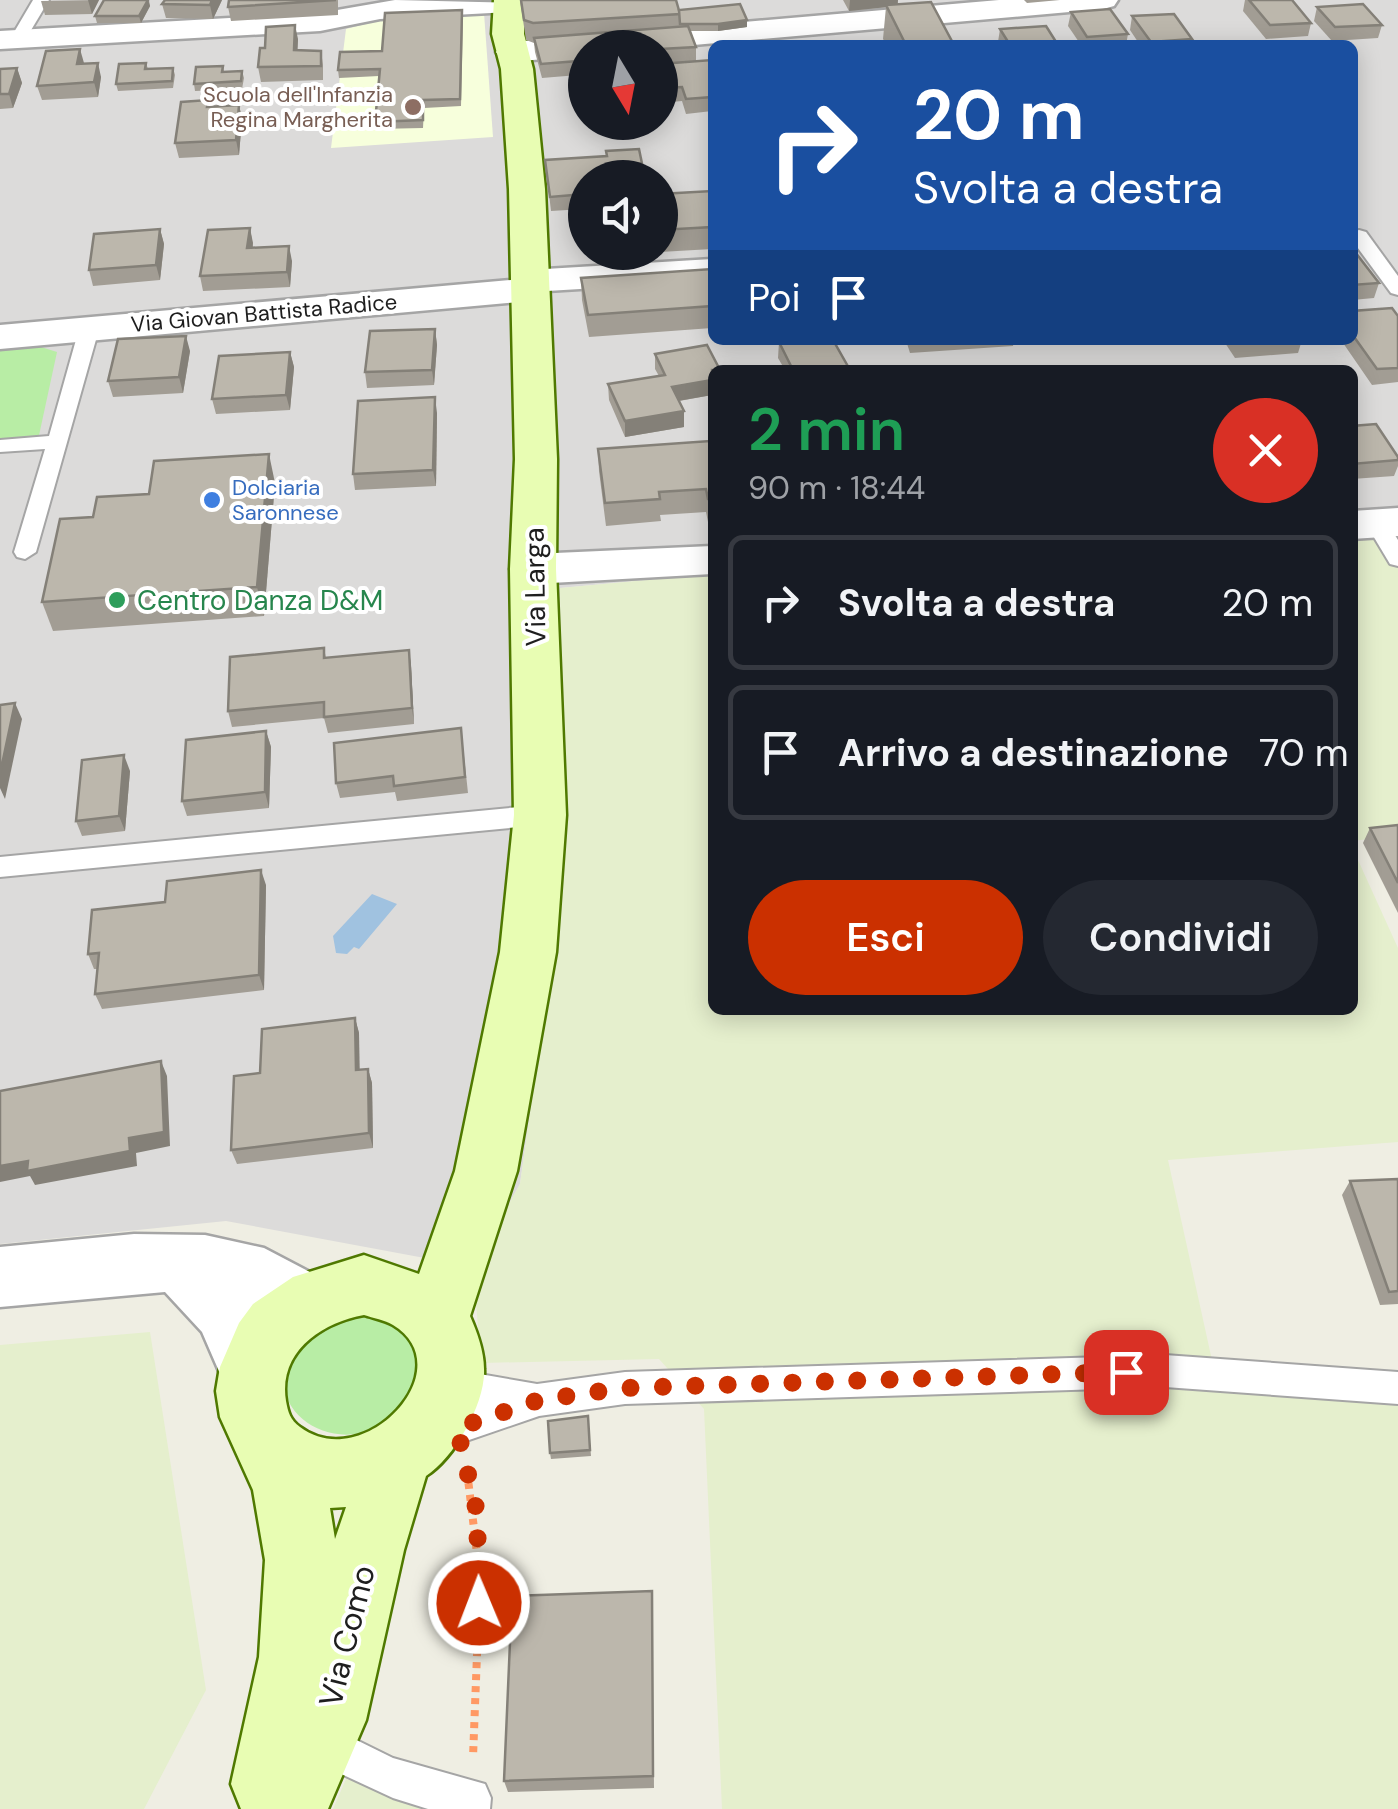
<!DOCTYPE html>
<html lang="it">
<meta charset="utf-8">
<style>
:root{--surface:#171b24;--page:#242831;--text:#f1f3f6;--muted:#9ea1a6;--line:#363941;--accent:#cb3000}
body{margin:0;font-family:"DM Sans",sans-serif;background:var(--page);color:var(--text);height:100vh;display:flex;flex-direction:column;font-size:38px;white-space:nowrap}
*{box-sizing:border-box;margin:0}
p{font-size:32px;color:var(--muted)}
.icon{flex:none;width:55px;height:55px;fill:none;stroke:currentColor;stroke-width:2;stroke-linecap:round;stroke-linejoin:round}
.map{position:relative;flex:1;overflow:hidden}
.panel{position:absolute;left:708px;top:365px;width:650px;height:650px;display:flex;flex-direction:column;background:var(--surface);border-radius:15px;box-shadow:0 5px 25px #0003}
.panel>*{flex:none}
.banner{position:absolute;left:708px;top:40px;width:650px;height:305px;border-radius:15px;box-shadow:0 5px 25px #0003;background:#1a4fa0;color:#fff;overflow:hidden}
.needle{width:65px;rotate:170deg}
.tools{position:absolute;left:568px;top:30px;display:grid;gap:20px}
.tools a{display:grid;place-items:center;width:110px;height:110px;border-radius:50%;background:var(--surface);box-shadow:0 5px 25px #0003;font-size:50px}
.pin{position:absolute;display:grid;place-items:center;width:85px;height:85px;color:#fff;margin:-42px;border-radius:20px;box-shadow:0 5px 15px #0006}
.me{position:absolute;width:110px;margin:-55px;rotate:359deg;stroke-linejoin:round;filter:drop-shadow(0 0 8px #0008)}
.turn{display:flex;align-items:center;gap:35px;height:210px;padding:0 40px;font-size:45px}
.turn .icon{width:130px;height:130px;stroke-width:2.5}
.turn b{display:block;font-size:70px;line-height:85px}
.then{display:flex;align-items:center;height:95px;padding:0 40px;background:#0003;gap:20px;font-size:38px}
.round{display:grid;place-items:center;flex:none;width:105px;height:105px;border-radius:52px;background:var(--page)}
.summary{display:flex;align-items:center;justify-content:space-between;height:170px;padding:0 40px}
h1{font-size:60px;font-weight:600;line-height:75px;color:#1e9e55}
.action{display:flex;gap:20px;margin-top:auto;padding:20px 40px}
.action a{flex:1;height:115px;border-radius:60px;background:var(--accent);color:#fff;font-size:40px;font-weight:600;line-height:115px;text-align:center}
.action a+a{background:var(--page);color:var(--text)}
ul{padding:0;list-style:none}
li{display:flex;align-items:center;gap:30px;height:135px;margin:0 20px 15px;padding:0 20px;border:5px solid var(--line);border-radius:15px}
li div{flex:1}
li b{display:block;font-size:38px}
li em{font-style:normal}
.map>svg:first-child{display:block}
</style>
<div class="map">
<svg width="1398" height="1809" viewBox="0 0 1398 1809">
<rect width="100%" height="100%" fill="#efeee3"/>
<path fill="#dcdbda" fill-rule="evenodd" d="M0,0H1398V530L1353,533L1352,370H712V574L560,588L563,879L520,1184L473,1267L226,1221L0,1244ZM712,45H1352V340H712ZM585,48H660V122H585ZM585,178H660V252H585Z"/>
<path fill="#f7ffdc" d="M484,13L493,137L331,148L346,29L385,19Z"/>
<g fill="#e5efcd">
<path d="M1353,533L1398,543V835L1353,841Z"/>
<path d="M712,574V1010H1352L1353,849L1398,948V1142L1168,1160L1215,1374L1398,1392V1809H722L704,1409L659,1359L481,1363L473,1267L520,1184L563,879L560,588Z"/>
<path d="M150,1332L206,1690L144,1809H0V1345Z"/>
<path d="M346,1779L441,1802V1809H333Z"/>
</g>
<g fill="#b8eda5">
<path d="M41,347L57,352L38,440L0,443V350Z"/>
<path d="M377,1309L420,1346C420,1357 422,1374 419,1384C416,1392 405,1402 400,1408C349,1471 248,1411 297,1347C303,1340 309,1327 317,1323C333,1315 359,1313 377,1309Z"/>
</g>
<path fill="#a0c2e0" d="M372,894L397,904L359,949L354,947L347,954L336,953L333,936Z"/>
<g fill="none" stroke-linecap="round" stroke-linejoin="round">
<g stroke="#a5a5a5" stroke-width="4">
<g id="lane">
<path d="M33,0H49L24,42H12L10,39Z"/>
<path d="M1359,230L1366,232L1398,276V295L1391,293L1352,240V232Z"/>
<path d="M89,323L99,329L36,552L25,559L17,557L14,552L45,449L0,452V440L49,436L79,329Z"/>
<path d="M1377,517L1385,519L1398,540V566L1390,564L1366,524Z"/>
<path d="M540,805L549,808L553,815L549,822L540,825L0,877V857Z"/>
<path d="M1165,1355L1398,1372V1404L1165,1387L625,1404L539,1416L437,1451L425,1446L420,1434L425,1422L474,1405L439,1396L434,1385L439,1374L451,1369L537,1384L625,1372Z"/>
<path d="M320,1722L393,1758L485,1784L491,1798L490,1809H428L393,1798L324,1766L306,1755L301,1741L306,1727Z"/>
</g>
</g>
<g stroke="#a5a5a5" stroke-width="5">
<g id="street">
<path d="M395,0L524,3L520,9L509,12L380,19L320,31L0,49V31L320,13Z"/>
<path d="M999,0H1118L1114,6L1103,9L660,48H585V55L512,62L501,59L496,52L501,45L512,42Z"/>
<path d="M712,259V281L547,291L543,298L529,301L0,349V325L511,280L516,273L529,270Z"/>
<path d="M1398,508V536L1352,539V511Z"/>
<path d="M712,546V574L533,584L517,579L510,569L517,559L533,554Z"/>
<path d="M134,1234L205,1235L264,1248L327,1281L337,1302L327,1323L304,1332L262,1311L286,1369L276,1392L252,1401L228,1392L202,1332L165,1292L0,1307V1247Z"/>
</g>
</g>
<g stroke="#4f7900" stroke-width="5">
<path id="secondary" d="M494,0H524V34L533,69L545,189L557,459L556,569L566,815L556,952L517,1171L470,1316C477,1332 484,1351 484,1369C486,1403 454,1458 426,1476L404,1550L366,1720L328,1809H241L231,1784L259,1657L265,1560L253,1490L220,1417L216,1391L220,1367L239,1323L253,1304L293,1277L364,1255L419,1274L455,1171L500,952L514,815L510,569L515,459L509,189L501,69L492,34ZM364,1315C373,1318 385,1320 393,1325C464,1368 364,1475 300,1427C290,1420 288,1412 286,1401C278,1352 321,1323 364,1315ZM346,1507L335,1539L330,1508Z"/>
</g>
<path stroke="#ff9964" stroke-width="8" stroke-dasharray="6 6" stroke-linecap="butt" d="M467,1471L480,1578L473,1757"/>
<use href="#lane" fill="#fff" fill-rule="evenodd"/>
<use href="#street" fill="#fff" fill-rule="evenodd"/>
<use href="#secondary" fill="#e8fdb3" fill-rule="evenodd"/>
</g>
<g fill="#a29d94">
<path d="M99,0L92,14L45,15L41,1Z"/>
<path d="M104,0H149L150,6L141,23H97L95,16Z"/>
<path d="M222,0L213,19L166,18L162,4Z"/>
<path d="M229,0H338V15L231,21L228,7Z"/>
<path d="M520,0H676L679,10L747,27L718,31H690L696,47V61L660,64V48H585V70H580L578,75L542,78L535,52L534,43L526,40Z"/>
<path d="M843,0H898V5L954,45H887L883,39L886,7L849,11Z"/>
<path d="M1024,0H1060L1027,3Z"/>
<path d="M1245,0H1292L1311,23L1308,36L1266,39L1243,11Z"/>
<path d="M1317,7L1382,25L1378,38L1332,41L1314,21Z"/>
<path d="M1071,12L1128,34L1126,45H1081L1068,26Z"/>
<path d="M1132,16L1192,39L1191,45H1140L1130,30Z"/>
<path d="M463,17L461,106L424,108L423,128L376,129L375,122L379,76L339,78L338,70Z"/>
<path d="M1000,29L1058,45H1000L998,42Z"/>
<path d="M298,39L297,50L321,51L323,65V80L261,82L258,67Z"/>
<path d="M712,60V111L686,114L682,101L660,103V64Z"/>
<path d="M84,63L101,77L98,97L42,100L37,86Z"/>
<path d="M146,63L148,69L173,68L175,75L173,88L118,91L116,84Z"/>
<path d="M223,66L224,72L242,71L244,78L242,89L195,91L194,84Z"/>
<path d="M17,68L22,83L13,108L0,109V69Z"/>
<path d="M239,105L242,119L239,155L179,158L175,143L209,106Z"/>
<path d="M639,149L585,178V232L583,209L551,211L545,160L606,156V151Z"/>
<path d="M712,191V249L660,252V194Z"/>
<path d="M250,228L253,248L292,261L290,287L203,291L200,276Z"/>
<path d="M160,229L164,244L160,280L93,286L89,270Z"/>
<path d="M1352,248L1379,283L1374,298L1352,300Z"/>
<path d="M588,252H653L588,256Z"/>
<path d="M712,269V328L589,337L582,300L581,278Z"/>
<path d="M1352,311L1398,316V382L1372,385L1341,340H1352Z"/>
<path d="M435,329L437,345L434,385L367,388L365,372Z"/>
<path d="M906,340H1014L1013,346L910,353Z"/>
<path d="M1055,340H1113L1057,344Z"/>
<path d="M1223,340H1302L1298,353L1235,358Z"/>
<path d="M779,342L850,370H785L778,358Z"/>
<path d="M190,351L183,393L113,397L108,381Z"/>
<path d="M290,352L294,367L290,410L216,414L212,399Z"/>
<path d="M655,354L712,370V395L679,401L684,411V427L625,437L609,400L608,384L659,376L655,369Z"/>
<path d="M437,413L436,486L355,490L353,474Z"/>
<path d="M1352,426L1398,457V466L1394,476L1352,479Z"/>
<path d="M598,449L712,450V521L708,522L706,512L660,515L661,521L606,526L599,471Z"/>
<path d="M275,483L264,616L53,631L42,602L93,517L149,494Z"/>
<path d="M324,648L326,658L409,650L411,666L414,724L328,733L324,718L232,727L228,711Z"/>
<path d="M461,728L468,793L397,801L395,792L340,798L336,783Z"/>
<path d="M266,731L271,747L269,808L187,816L182,801Z"/>
<path d="M130,771L125,831L82,836L76,821Z"/>
<path d="M1398,825V913L1363,843L1370,828Z"/>
<path d="M266,885L264,990L102,1009L95,994L98,969H94L88,954L165,902Z"/>
<path d="M355,1018L359,1033V1070L368,1069L372,1083L373,1148L237,1164L231,1150L260,1073Z"/>
<path d="M1398,1179V1304L1380,1305L1342,1195L1350,1181Z"/>
<path d="M588,1416L591,1456L551,1459L550,1453Z"/>
<path d="M652,1606L654,1788L508,1792L504,1781Z"/>
</g>
<g fill="#848078">
<path d="M88,0H99L92,14Z"/>
<path d="M148,0L150,6L141,23L139,16Z"/>
<path d="M212,0H222L213,19L210,5Z"/>
<path d="M850,0H898L897,6L849,11Z"/>
<path d="M747,20V27L718,31V24Z"/>
<path d="M295,25L298,39L297,64L294,50Z"/>
<path d="M80,49L84,63L77,64Z"/>
<path d="M98,63L101,77L98,97L94,82Z"/>
<path d="M17,68L22,83L13,108L9,94Z"/>
<path d="M239,105L242,119L239,155L236,140Z"/>
<path d="M250,228L253,243L251,263L247,248Z"/>
<path d="M160,229L164,244L160,280L156,265Z"/>
<path d="M289,246L292,261L290,287L287,272Z"/>
<path d="M435,329L437,345L434,385L432,370Z"/>
<path d="M186,336L190,351L183,393L179,377Z"/>
<path d="M290,352L294,367L290,410L286,395Z"/>
<path d="M712,380V395L672,402V387Z"/>
<path d="M435,397L437,413L436,486L433,470Z"/>
<path d="M684,411V427L625,437V421Z"/>
<path d="M269,454L275,483L264,616L257,587Z"/>
<path d="M409,650L411,666L414,724L412,708Z"/>
<path d="M15,703L22,719L5,799L0,788V774Z"/>
<path d="M266,731L271,747L269,808L265,792Z"/>
<path d="M124,755L130,771L125,831L119,816Z"/>
<path d="M261,870L266,885L264,990L259,975Z"/>
<path d="M355,1018L359,1033L360,1084L356,1070Z"/>
<path d="M161,1061L167,1076L170,1146L136,1153L137,1166L35,1185L30,1176L0,1182V1166L129,1138Z"/>
<path d="M368,1069L372,1083L373,1148L369,1133Z"/>
</g>
<g fill="#bcb7ac" stroke="#848078" stroke-width="2.5">
<path d="M104,0H148L139,16H95Z"/>
<path d="M165,0H212L210,5L162,4Z"/>
<path d="M229,0H336L228,7Z"/>
<path d="M521,0H676L680,14L533,23L524,20Z"/>
<path d="M1249,0H1292L1311,23L1270,25Z"/>
<path d="M931,2L954,45H906L886,5Z"/>
<path d="M740,4L747,20L718,24H680L679,10Z"/>
<path d="M1363,4L1382,25L1335,27L1317,7Z"/>
<path d="M1110,9L1128,34L1087,37L1071,12Z"/>
<path d="M462,10L460,99L423,100V120L375,122L380,69L338,70L340,52L382,51L385,13Z"/>
<path d="M1174,14L1192,39L1151,42L1132,16Z"/>
<path d="M295,25L294,50L321,51V66L258,67L260,48H265L266,27Z"/>
<path d="M688,26L696,47L660,49V48H585V55L580,56L578,61L541,64L534,38Z"/>
<path d="M1046,26L1058,45H1010L1000,29Z"/>
<path d="M80,49L77,64L98,63L94,82L37,86L46,51Z"/>
<path d="M712,60V97L686,99L682,87L660,88V64Z"/>
<path d="M146,63L145,69L173,68L172,81L116,84L119,64Z"/>
<path d="M223,66L222,72L242,71L241,81L194,84L196,67Z"/>
<path d="M17,68L9,94H0V69Z"/>
<path d="M208,100L207,107L239,105L236,140L175,143L181,102Z"/>
<path d="M639,149L645,178H585V194L550,197L545,160L607,156L606,151Z"/>
<path d="M712,191V227L660,230V194Z"/>
<path d="M250,228L247,248L289,246L287,272L200,276L208,230Z"/>
<path d="M160,229L156,265L89,270L94,234Z"/>
<path d="M1352,248L1379,283L1352,285Z"/>
<path d="M712,269V306L588,315L581,278Z"/>
<path d="M1392,308L1398,316V368L1377,369L1352,334V311Z"/>
<path d="M435,329L432,370L365,372L370,331Z"/>
<path d="M186,336L179,377L108,381L118,339Z"/>
<path d="M794,340H833L850,370H793L779,342Z"/>
<path d="M707,345L720,370H712V380L672,387L684,411L625,421L608,384L665,375L655,354Z"/>
<path d="M290,352L286,395L212,399L219,356Z"/>
<path d="M435,397L433,470L353,474L358,401Z"/>
<path d="M1376,424L1398,457V460L1352,464V426Z"/>
<path d="M710,441L712,450V499H708L706,489L659,492L660,499L605,503L598,449Z"/>
<path d="M269,454L257,587L42,602L60,519L93,517L97,497L149,494L154,461Z"/>
<path d="M324,648V658L409,650L412,708L324,717V702L228,711L230,657Z"/>
<path d="M15,703L0,774V705Z"/>
<path d="M461,728L465,777L394,786L393,776L336,783L334,743Z"/>
<path d="M266,731L265,792L182,801L186,740Z"/>
<path d="M124,755L119,816L76,821L82,760Z"/>
<path d="M1398,825V883L1370,828Z"/>
<path d="M261,870L259,975L95,994L99,953L88,954L92,910L165,902L167,881Z"/>
<path d="M355,1018L356,1070L368,1069L369,1133L231,1150L234,1076L260,1073L262,1029Z"/>
<path d="M161,1061L164,1132L129,1138L130,1151L27,1171L28,1161L0,1166V1091Z"/>
<path d="M1398,1179V1291L1389,1292L1350,1181Z"/>
<path d="M588,1416L590,1450L550,1453L548,1421Z"/>
<path d="M652,1591L653,1776L504,1781L512,1596Z"/>
</g>
<g fill="none" stroke-linecap="round" stroke-linejoin="round">
<path stroke="#cb3000" stroke-width="18" stroke-dasharray="0 32.4" d="M479,1603L477,1512L457,1428L539,1400L624,1388L1126,1372"/>
</g>
<circle fill="#8d6e63" stroke="#fff" stroke-width="4" cx="413" cy="107" r="10"/>
<circle fill="#3f7fe0" stroke="#fff" stroke-width="4" cx="212" cy="500" r="10"/>
<circle fill="#2e9e5b" stroke="#fff" stroke-width="4" cx="117" cy="600" r="10"/>
<g text-anchor="middle" dominant-baseline="central" stroke-width="8" stroke-linejoin="round" paint-order="stroke">
<g font-size="22" fill="#785e54" stroke="#fff" text-anchor="end">
<text x="393" y="94">Scuola dell'Infanzia<tspan x="393" dy="25">Regina Margherita</tspan></text>
</g>
<g font-size="22" fill="#1e1e1e" stroke="#fff">
<text transform="translate(264 313) rotate(-5)">Via Giovan Battista Radice</text>
</g>
<g font-size="22" fill="#366cbe" stroke="#fff" text-anchor="start">
<text x="232" y="487">Dolciaria<tspan x="232" dy="25">Saronnese</tspan></text>
</g>
<g font-size="28" fill="#1e1e1e" stroke="#fff">
<text transform="translate(535 587) rotate(-91)">Via Larga</text>
</g>
<g font-size="28" fill="#27864d" stroke="#fff" text-anchor="start">
<text x="137" y="600">Centro Danza D&amp;M</text>
</g>
<g font-size="32" fill="#1e1e1e" stroke="#fff">
<text transform="translate(347 1636) rotate(-76)">Via Como</text>
</g>
</g>
</svg>
<div class="tools">
<a><svg class="needle" viewBox="-14 -14 28 28"><path d="M0-13l5 13h-10z" fill="#e53935"/><path d="M0 13l5-13h-10z" fill="#9ea1a6"/></svg></a>
<a><svg class="icon" aria-label="sound" viewBox="0 0 24 24"><path d="M4 9h4l5-4v14l-5-4H4zM17 9q2 3 0 6"/></svg></a>
</div>
<div class="pin" style="left:1126px;top:1372px;background:#d93025"><svg class="icon" aria-label="arrive" viewBox="0 0 24 24"><path d="M6 21V4h12l-3 4 3 4H6"/></svg></div>
<svg class="me" style="left:479px;top:1603px" viewBox="-20 -20 40 40"><circle r="17" fill="#cb3000" stroke="#fff" stroke-width="3"/><path d="M0-11L8 9 0 5-8 9z" fill="#fff"/></svg>
<div class="banner">
<div class="turn"><svg class="icon" aria-label="right" viewBox="0 0 24 24"><path d="M7 20v-9h11M14 6l5 5-5 5"/></svg><div><b>20 m</b>Svolta a destra</div></div>
<div class="then">Poi<svg class="icon" aria-label="arrive" viewBox="0 0 24 24"><path d="M6 21V4h12l-3 4 3 4H6"/></svg></div>
</div>
<section class="panel">
<div class="summary"><div><h1>2 min</h1><p>90 m · 18:44</p></div><a class="round" style="background:#d93025;color:#fff"><svg class="icon" aria-label="close" viewBox="0 0 24 24"><path d="M6 6l12 12M18 6L6 18"/></svg></a></div>
<ul>
<li><svg class="icon" aria-label="right" viewBox="0 0 24 24"><path d="M7 20v-9h11M14 6l5 5-5 5"/></svg><div><b>Svolta a destra</b></div><em>20 m</em></li>
<li><svg class="icon" aria-label="arrive" viewBox="0 0 24 24"><path d="M6 21V4h12l-3 4 3 4H6"/></svg><div><b>Arrivo a destinazione</b></div><em>70 m</em></li>
</ul>
<div class="action"><a>Esci</a><a>Condividi</a></div>
</section>
</div>
